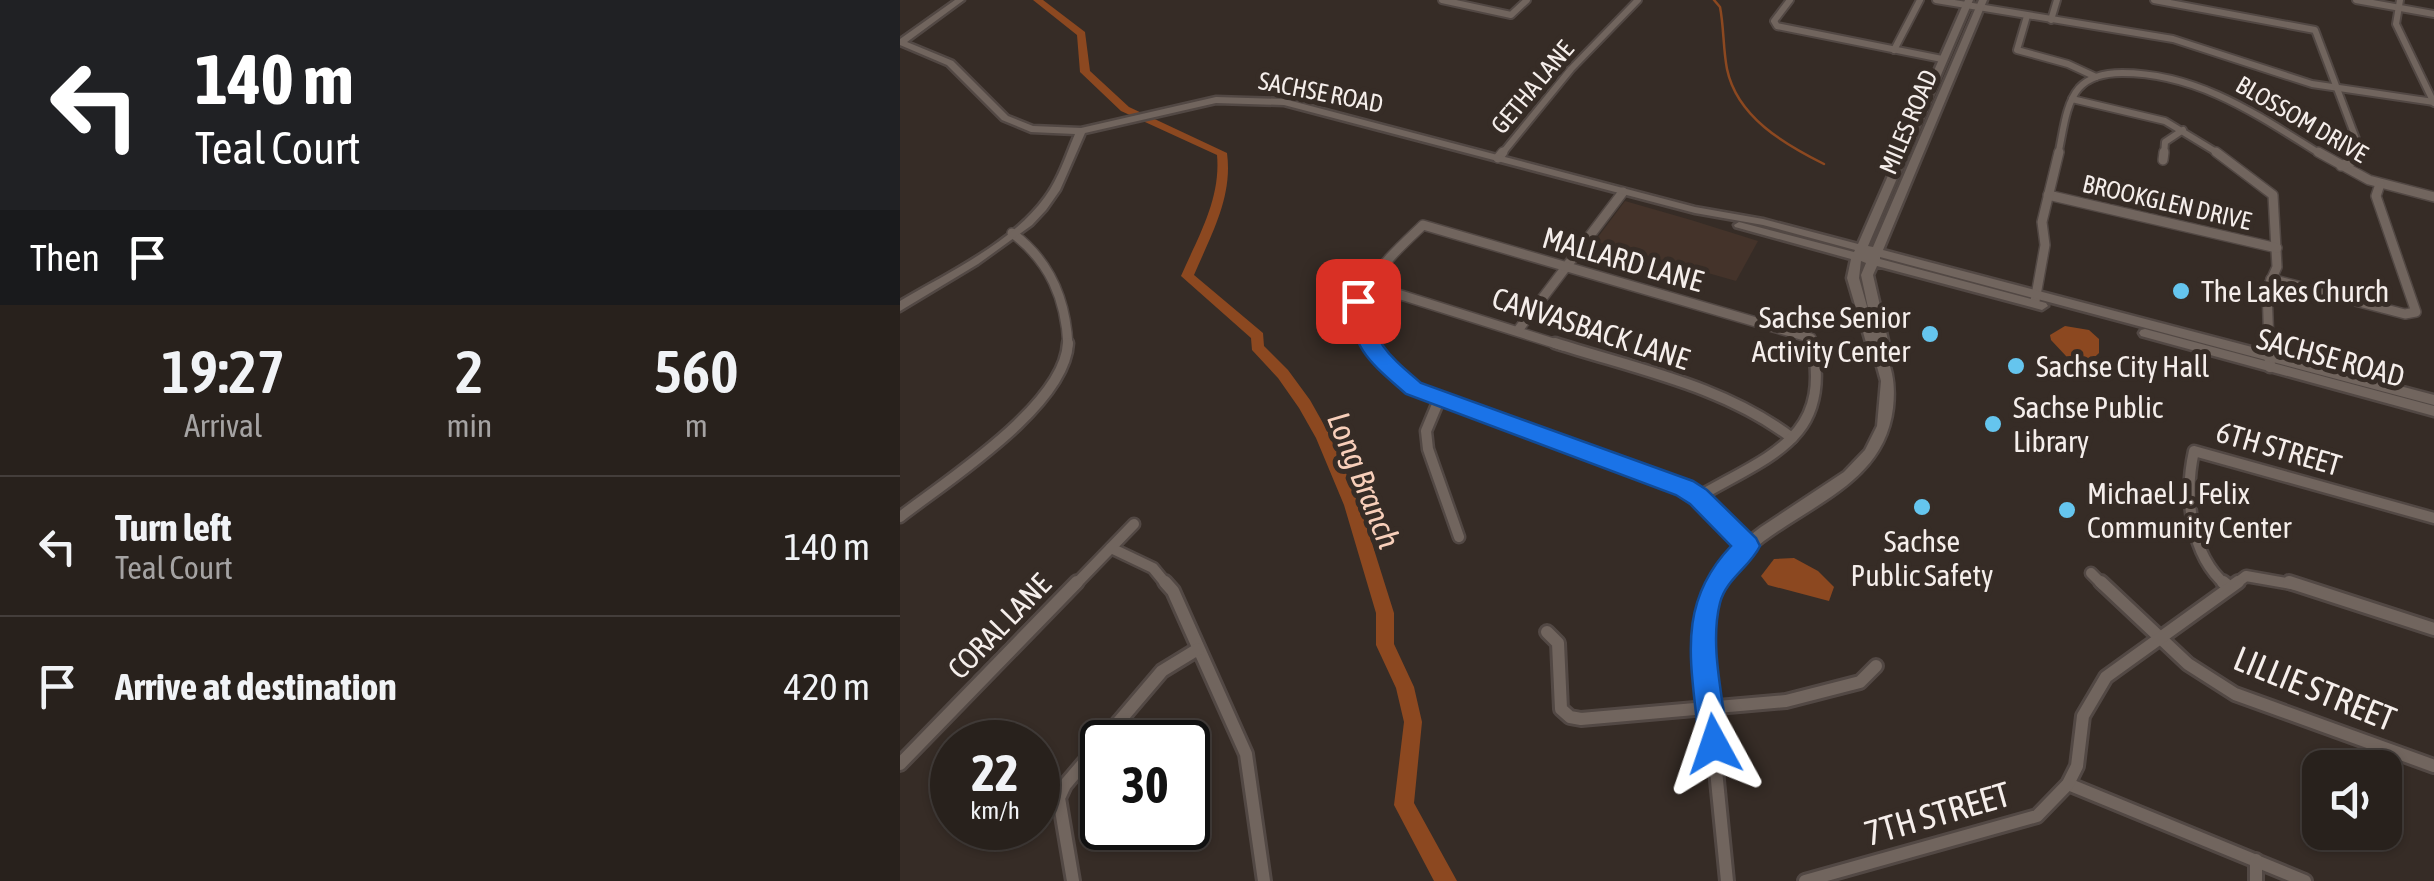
<!DOCTYPE html>
<style>
:root{--surface:#28211c;--page:#302925;--text:#f1f3f6;--muted:#a5a3a3;--line:#443e3b}
body{margin:0;font-family:"Asap Condensed",sans-serif;background:var(--page);color:var(--text);height:100vh;display:flex;flex-direction:column;font-size:38px;white-space:nowrap}
*{box-sizing:border-box;margin:0}
p{font-size:32px;color:var(--muted)}
.icon{flex:none;width:55px;height:55px;fill:none;stroke:currentColor;stroke-width:2;stroke-linecap:round;stroke-linejoin:round}
.map{position:relative;flex:1;overflow:hidden}
.details{display:flex;flex-direction:column;background:var(--surface);width:900px}
.details>*{flex:none}
.top-card{background:#202124;color:#fff;overflow:hidden}
.controls{position:absolute;left:1402px;top:750px;display:grid;gap:20px}
.controls a{display:grid;place-items:center;width:100px;height:100px;border-radius:20px;background:var(--surface);box-shadow:0 2px 8px #0004,0 0 0 2px var(--line);font-size:50px}
.speed{position:absolute;left:30px;top:720px;display:flex;gap:20px;font-size:50px;font-weight:700;text-align:center}
.speed>*{display:grid;place-content:center;width:130px;height:130px;border-radius:50%;background:var(--surface);box-shadow:0 2px 8px #0004,0 0 0 2px var(--line);line-height:1}
.speed small{font-size:25px;font-weight:400}
.speed .limit{border:5px solid #111;border-radius:15px;background:#fff;color:#111}
.pin{position:absolute;display:grid;place-items:center;width:85px;height:85px;color:#fff;margin:-42px;border-radius:20px;box-shadow:0 5px 15px #0006}
.me{position:absolute;width:110px;margin:-55px;rotate:355deg;stroke-linejoin:round;filter:drop-shadow(0 0 8px #0008)}
.turn{display:flex;align-items:center;gap:35px;height:210px;padding:0 30px;font-size:45px}
.turn .icon{width:130px;height:130px;stroke-width:2.5}
.turn b{display:block;font-size:70px;line-height:85px}
.then{display:flex;align-items:center;height:95px;padding:0 30px;background:#0003;gap:20px;font-size:38px}
.eta{display:flex;justify-content:space-evenly;align-items:center;height:170px;text-align:center}
.eta b{font-size:60px;font-weight:600;line-height:70px}
ul{padding:0;list-style:none}
li{display:flex;align-items:center;gap:30px;height:140px;padding:0 30px;border-top:2px solid var(--line)}
li div{flex:1}
li b{display:block;font-size:38px}
li em{font-style:normal}
main{display:flex;flex:1;min-height:0}
.map>svg:first-child{display:block}
</style>
<main>
<section class="details">
<div class="top-card">
<div class="turn"><svg class="icon" aria-label="left" viewBox="0 0 24 24"><path d="M17 20v-9H6M10 6l-5 5 5 5"/></svg><div><b>140 m</b>Teal Court</div></div>
<div class="then">Then<svg class="icon" aria-label="arrive" viewBox="0 0 24 24"><path d="M6 21V4h12l-3 4 3 4H6"/></svg></div>
</div>
<div class="eta">
<div><b>19:27</b><p>Arrival</p></div>
<div><b>2</b><p>min</p></div>
<div><b>560</b><p>m</p></div>
</div>
<ul>
<li><svg class="icon" aria-label="left" viewBox="0 0 24 24"><path d="M17 20v-9H6M10 6l-5 5 5 5"/></svg><div><b>Turn left</b><p>Teal Court</p></div><em>140 m</em></li>
<li><svg class="icon" aria-label="arrive" viewBox="0 0 24 24"><path d="M6 21V4h12l-3 4 3 4H6"/></svg><div><b>Arrive at destination</b></div><em>420 m</em></li>
</ul>
</section>
<div class="map">
<svg width="1534" height="881" viewBox="0 0 1534 881">
<rect width="100%" height="100%" fill="#362c26"/>
<path fill="#44332a" d="M725,201L791,220L858,241L836,281L695,241Z"/>
<g fill="#8c4820">
<path d="M1165,326L1189,330L1199,339V353L1180,371L1151,340L1150,335Z"/>
<path d="M894,558L918,571L934,587L929,601L868,585L861,576L874,559Z"/>
</g>
<g fill="none" stroke-linecap="round" stroke-linejoin="round">
<path stroke="#8c4820" stroke-width="2.5" d="M814,0L820,7C824,27 823,49 827,69C837,117 884,144 924,164"/>
<path fill="#8c4820" fill-rule="evenodd" d="M133,0H143L185,32L190,71L229,107L327,153C333,197 311,235 294,275L363,333L364,346L388,370L410,400L428,432L460,505L494,613V644L514,687L522,722L514,803L557,881H534L494,805L504,722L496,688L476,645V613L444,505L416,438L399,408L378,378L352,350L351,338L281,276C298,237 321,199 317,155L221,111L180,72L177,35Z"/>
<g stroke="#524844" stroke-width="10">
<g id="street-far3">
<path d="M542,0L611,15L627,0"/>
<path d="M890,0L874,21L877,26L1042,59"/>
<path d="M1036,0L1273,39L1412,84L1534,102"/>
<path d="M1254,0L1415,30L1458,144L1456,155"/>
<path d="M1456,0L1534,14"/>
<path d="M1500,0L1496,24L1534,103"/>
<path d="M1127,16L1117,50L1168,64L1196,77"/>
<path d="M1151,20L1157,0"/>
<path d="M994,50L1020,0"/>
<path d="M1172,99L1265,121L1321,155"/>
<path d="M601,155L671,69L738,0"/>
<path d="M1158,155C1163,134 1165,104 1179,88C1190,76 1207,73 1222,73C1299,73 1359,116 1422,155"/>
<path d="M1264,155L1265,142L1283,130"/>
</g>
</g>
<g stroke="#524844" stroke-width="12">
<g id="street-far2">
<path d="M1316,152L1373,195L1377,267L1367,289L1369,346"/>
<path d="M1418,152L1469,180L1534,197"/>
<path d="M598,158L603,152"/>
<path d="M1263,160L1264,152"/>
<path d="M1441,166L1455,160L1456,152"/>
<path d="M1148,195L1377,248"/>
<path d="M112,233C150,261 166,299 168,346"/>
<path d="M1371,279L1505,314L1516,312L1476,196L1480,184"/>
<path d="M466,284L663,346"/>
<path d="M1135,301L1145,245L1142,222L1159,152"/>
<path d="M619,329L723,192"/>
<path d="M469,346C443,295 489,258 523,225L911,338L913,346"/>
</g>
</g>
<g stroke="#524844" stroke-width="15">
<g id="street-far1">
<path d="M467,343L485,366L513,389L784,488L798,497"/>
<path d="M655,343C736,369 824,386 892,438"/>
<path d="M1369,343L1370,367"/>
<path d="M539,400L526,431L528,449L559,537"/>
<path d="M798,497L848,546"/>
<path d="M798,497C868,456 933,439 912,343"/>
<path d="M0,517C46,481 165,406 168,343"/>
<path d="M211,548L253,568L267,585"/>
<path d="M1191,573L1203,585"/>
<path d="M175,585L234,524"/>
<path d="M1326,585C1290,555 1284,495 1294,451L1534,518"/>
<path d="M1334,585L1346,576L1397,585"/>
</g>
</g>
<g stroke="#524844" stroke-width="18">
<g id="street">
<path d="M265,582L273,591L346,754L364,881"/>
<path d="M1201,582L1288,664L1335,694L1534,766"/>
<path d="M1323,582L1328,586"/>
<path d="M1389,582L1534,629"/>
<path d="M647,632L658,643L661,709L670,717L681,719L886,701L960,682L976,666"/>
<path d="M810,710L827,881"/>
<path d="M0,764L177,582"/>
<path d="M1168,784L1405,881"/>
<path d="M1356,860V881"/>
<path d="M173,881L159,798L165,785L262,671L298,649"/>
<path d="M905,881L1137,816L1168,784L1177,766L1183,716L1206,677L1338,582"/>
</g>
</g>
<g stroke="#524844" stroke-width="5">
<g id="secondary">
<path d="M55,0H64L7,42L53,61L108,116L133,126L181,128L316,97L384,99L795,207L863,219L958,244L1065,0H1073L968,246L973,247L1079,0H1087L983,250L1534,395V405L980,257V259L1146,303L1148,306L1142,310L977,266L973,275L990,349L986,356C994,373 995,389 993,408C982,501 869,512 825,581C802,617 814,670 819,710L816,716L810,719L804,716L801,710L797,658V624L804,590L815,570L835,547L861,527L944,472L965,450L977,426L981,381L976,363L968,349L947,278L951,259L835,227L834,225L839,222L954,252L955,250L863,225L795,213L384,105L316,103L185,133L160,190L146,210L132,225L78,264L0,311V301C47,273 112,243 145,197C159,178 166,155 175,134L131,132L102,120L47,65L0,45V39ZM961,261L966,263L961,275L970,317L959,278Z"/>
<path d="M1245,329L1534,406V416L1241,336L1239,333L1241,330Z"/>
</g>
</g>
<use href="#street-far3" stroke="#71655e" stroke-width="6"/>
<use href="#street-far2" stroke="#71655e" stroke-width="9"/>
<use href="#street-far1" stroke="#71655e" stroke-width="10"/>
<use href="#street" stroke="#71655e" stroke-width="12"/>
<use href="#secondary" fill="#71655e" fill-rule="evenodd"/>
</g>
<path fill="#1a73e8" stroke="#114b97" stroke-width="2.5" d="M458,294L468,301C473,344 490,356 521,383L793,481L807,490L856,538L860,546C850,567 826,579 820,603C809,646 824,701 828,744L824,755L814,759L803,755L799,744C793,668 773,607 831,546L790,504L776,495L506,394C470,362 453,351 448,301Z"/>
<g fill="#65c5ee" stroke="#362c26" stroke-width="4">
<circle cx="1281" cy="291" r="10"/>
<circle cx="1030" cy="334" r="10"/>
<circle cx="1116" cy="366" r="10"/>
<circle cx="1093" cy="424" r="10"/>
<circle cx="1022" cy="507" r="10"/>
<circle cx="1167" cy="510" r="10"/>
</g>
<g text-anchor="middle" dominant-baseline="central" stroke-width="10" stroke-linejoin="round" paint-order="stroke">
<g font-size="25" fill="#f5eeeb" stroke="#362c26">
<text transform="translate(632 87) rotate(-50)">GETHA LANE</text>
<text transform="translate(421 92) rotate(11)">SACHSE ROAD</text>
<text transform="translate(1402 119) rotate(30)">BLOSSOM DRIVE</text>
<text transform="translate(1008 122) rotate(-67)">MILES ROAD</text>
<text transform="translate(1267 202) rotate(13)">BROOKGLEN DRIVE</text>
</g>
<g font-size="30" fill="#f5eeeb" stroke="#362c26">
<text transform="translate(723 259) rotate(16)">MALLARD LANE</text>
<text transform="translate(691 328) rotate(18)">CANVASBACK LANE</text>
<text transform="translate(1431 357) rotate(15)">SACHSE ROAD</text>
<text transform="translate(1379 448) rotate(16)">6TH STREET</text>
<text transform="translate(99 626) rotate(-46)">CORAL LANE</text>
</g>
<g font-size="30" fill="#f5eeeb" stroke="#362c26" text-anchor="start">
<text x="1301" y="291">The Lakes Church</text>
<text x="1010" y="317" text-anchor="end">Sachse Senior<tspan x="1010" dy="34">Activity Center</tspan></text>
<text x="1136" y="366">Sachse City Hall</text>
<text x="1113" y="407">Sachse Public<tspan x="1113" dy="34">Library</tspan></text>
<text x="1187" y="493">Michael J. Felix<tspan x="1187" dy="34">Community Center</tspan></text>
<text x="1022" y="541" text-anchor="middle">Sachse<tspan x="1022" dy="34">Public Safety</tspan></text>
</g>
<g font-size="32" font-style="italic" fill="#f8cfba" stroke="#362c26">
<text transform="translate(464 480) rotate(68)">Long Branch</text>
</g>
<g font-size="35" fill="#f5eeeb" stroke="#362c26">
<text transform="translate(1415 688) rotate(22)">LILLIE STREET</text>
<text transform="translate(1037 813) rotate(-16)">7TH STREET</text>
</g>
</g>
</svg>
<div class="controls">
<a><svg class="icon" aria-label="sound" viewBox="0 0 24 24"><path d="M4 9h4l5-4v14l-5-4H4zM17 9q2 3 0 6"/></svg></a>
</div>
<div class="speed"><div>22<small>km/h</small></div><div class="limit">30</div></div>
<div class="pin" style="left:458px;top:301px;background:#d93025"><svg class="icon" aria-label="arrive" viewBox="0 0 24 24"><path d="M6 21V4h12l-3 4 3 4H6"/></svg></div>
<svg class="me" style="left:814px;top:744px" viewBox="-20 -20 40 40"><path d="M0-17L14 15 0 8-14 15z" fill="#1a73e8" stroke="#fff" stroke-width="4"/></svg>
</div>
</main>
